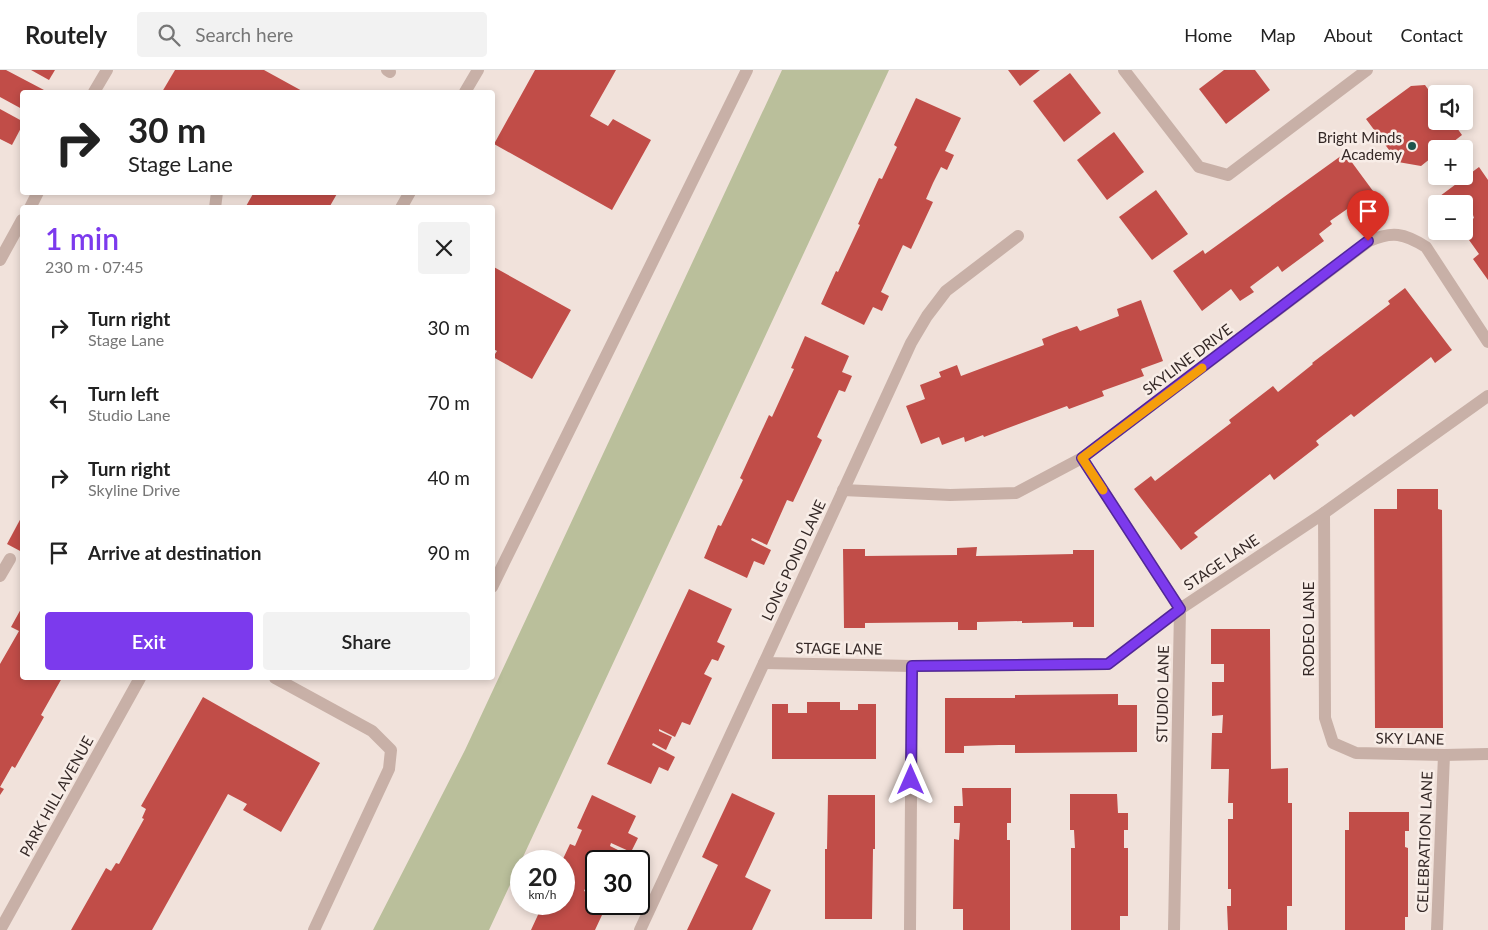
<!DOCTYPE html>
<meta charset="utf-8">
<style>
:root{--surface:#fff;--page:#f2f2f2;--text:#222;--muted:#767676;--line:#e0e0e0;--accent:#7c3aed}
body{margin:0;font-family:Lato,sans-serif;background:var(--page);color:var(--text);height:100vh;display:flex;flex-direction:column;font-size:19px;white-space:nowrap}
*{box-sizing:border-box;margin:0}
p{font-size:16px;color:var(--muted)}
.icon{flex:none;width:28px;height:28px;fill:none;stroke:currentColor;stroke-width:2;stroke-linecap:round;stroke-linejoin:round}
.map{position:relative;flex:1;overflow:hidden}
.drawer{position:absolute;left:20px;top:135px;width:475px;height:475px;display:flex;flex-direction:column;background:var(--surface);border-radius:5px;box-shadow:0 2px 8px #0003}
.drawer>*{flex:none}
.hud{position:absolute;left:20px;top:20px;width:475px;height:105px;border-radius:5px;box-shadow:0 2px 8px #0003;background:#fff;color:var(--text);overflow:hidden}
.controls{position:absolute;left:1428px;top:15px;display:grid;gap:10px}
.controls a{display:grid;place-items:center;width:45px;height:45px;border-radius:5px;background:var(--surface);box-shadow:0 2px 8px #0003;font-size:25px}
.speed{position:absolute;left:510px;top:780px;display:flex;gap:10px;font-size:25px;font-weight:700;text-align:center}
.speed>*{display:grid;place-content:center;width:65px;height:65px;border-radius:50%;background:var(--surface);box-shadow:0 2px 8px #0003;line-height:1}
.speed small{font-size:12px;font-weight:400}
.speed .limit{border:2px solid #111;border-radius:8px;background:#fff;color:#111}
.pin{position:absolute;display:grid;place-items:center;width:42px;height:42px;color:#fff;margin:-51px -21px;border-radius:50% 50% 50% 0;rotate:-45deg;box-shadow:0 0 5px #0007}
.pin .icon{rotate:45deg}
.me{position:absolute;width:55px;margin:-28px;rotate:0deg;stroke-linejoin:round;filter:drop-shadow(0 0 4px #0008)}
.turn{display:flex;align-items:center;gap:18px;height:105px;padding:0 25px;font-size:22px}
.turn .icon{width:65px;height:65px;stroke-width:2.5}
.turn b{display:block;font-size:35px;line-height:42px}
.round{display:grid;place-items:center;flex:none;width:52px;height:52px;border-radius:5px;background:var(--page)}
.head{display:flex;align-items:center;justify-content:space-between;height:85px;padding:0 25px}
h1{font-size:30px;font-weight:600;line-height:38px;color:var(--accent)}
.cta{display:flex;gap:10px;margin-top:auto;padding:10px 25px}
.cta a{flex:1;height:58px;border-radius:5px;background:var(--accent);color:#fff;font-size:20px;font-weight:600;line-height:58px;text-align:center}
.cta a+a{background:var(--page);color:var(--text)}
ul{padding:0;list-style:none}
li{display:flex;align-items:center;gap:15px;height:75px;padding:0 25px}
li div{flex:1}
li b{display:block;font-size:19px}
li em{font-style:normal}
header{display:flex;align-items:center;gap:30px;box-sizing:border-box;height:70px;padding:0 25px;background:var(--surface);border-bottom:1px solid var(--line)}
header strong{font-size:24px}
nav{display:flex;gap:28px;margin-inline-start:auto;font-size:18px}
.search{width:350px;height:45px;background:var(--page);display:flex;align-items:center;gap:12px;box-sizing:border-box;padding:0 18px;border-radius:5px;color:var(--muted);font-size:19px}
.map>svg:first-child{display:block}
</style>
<header>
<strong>Routely</strong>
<div class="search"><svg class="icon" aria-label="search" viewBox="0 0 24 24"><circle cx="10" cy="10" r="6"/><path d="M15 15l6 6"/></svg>Search here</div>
<nav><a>Home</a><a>Map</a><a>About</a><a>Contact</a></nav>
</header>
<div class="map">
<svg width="1488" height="860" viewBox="0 0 1488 860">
<rect width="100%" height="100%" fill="#f1e2db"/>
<path fill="#babf9b" d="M782,0H889L489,860H373L465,680Z"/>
<g fill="#c14d48">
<path d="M0,0H6L44,20L42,22H22V39L0,27Z"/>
<path d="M31,0H55L49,10Z"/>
<path d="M175,0H264L304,22H162Z"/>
<path d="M535,0H616L590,46L608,56L613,49L651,70L612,140L494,74Z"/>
<path d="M1008,0H1040L1020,16Z"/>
<path d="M1224,0H1255L1270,20L1226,54L1199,19Z"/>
<path d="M1070,3L1101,43L1064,72L1033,31Z"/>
<path d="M1425,15L1436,30V51H1452L1462,65L1444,79H1436V84L1421,96L1398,92L1366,49L1411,16Z"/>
<path d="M916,28L961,48L945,81L954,85L947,100L941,97L933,113L926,129L933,132L911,179L903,175L881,222L889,226L882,241L873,237L864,255L821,234L836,201L838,202L845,187L860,155L858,154L879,108L882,109L897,77L894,75Z"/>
<path d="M0,39L22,51V56L12,75L0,69Z"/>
<path d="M1114,62L1144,102L1107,130L1077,90Z"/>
<path d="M1345,83L1373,121L1330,151L1332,154L1319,164L1324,171L1282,202L1278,196L1250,217L1254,222L1240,231L1231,219L1202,241L1173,201L1203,180L1205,184Z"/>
<path d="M1479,97L1488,110V210L1473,189L1479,184L1469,170L1471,169L1464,159V155L1474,148L1473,145L1464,152V134H1446L1440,126Z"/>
<path d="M1156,120L1188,164L1152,190L1119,147Z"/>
<path d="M254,122H338L330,136L327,135L325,138H245Z"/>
<path d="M492,196L571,240L532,309L493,287L497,281L492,278Z"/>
<path d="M1405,218L1452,280L1435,293L1431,287L1354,347L1351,344L1316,371L1319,375L1274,410L1270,404L1194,463L1198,467L1181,480L1134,419L1151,406L1155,411L1231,353L1229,350L1273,316L1278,322L1313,294L1312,293L1390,234L1388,231Z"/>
<path d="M1141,230L1163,291L1141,299L1144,306L1102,321L1104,326L1069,339L1067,336L984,367L983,365L965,372L964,367L942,375L939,367L921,374L906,336L925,329L920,315L941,307L939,302L957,295L961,306L1044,275L1042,269L1060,262L1077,256L1080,261L1119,246L1117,239Z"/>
<path d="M805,266L849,286L842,302L852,306L845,322L839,320L817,367L822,370L793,432L787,430L767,475L752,468L751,470L771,480L764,495L754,491L747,508L704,488L718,455L721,456L743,410L740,408L769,345L772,347L794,299L791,298Z"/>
<path d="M1397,419H1438V439L1442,440L1443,658H1375L1374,439H1397Z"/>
<path d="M22,446V482L7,474Z"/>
<path d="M977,477L976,486L1073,484V480H1094V557H1073V552L1022,553V551L977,552V560H958V552L865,553V558H844L843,479H865V486L957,485V478Z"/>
<path d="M689,519L732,539L717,572L725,576L718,591L712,589L704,604L712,608L690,655L682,652L675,667L659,659V661L672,667L666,680L653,673L652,675L675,687L668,701L659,697L651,714L607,694Z"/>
<path d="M22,537V608H62L41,645L44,647L15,698L12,696L0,717L4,719L0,725V594L19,561L11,557Z"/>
<path d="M1211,559H1270L1271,699L1288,698V733H1292V836H1287V860H1228L1227,836H1231V819H1228V749H1233V733H1228L1229,699H1211L1212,663H1222L1223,645L1212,646V612H1224V594H1211Z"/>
<path d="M1118,624V635H1137V682L1015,683V675H999L964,676V683H945V628H1015V625Z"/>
<path d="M203,627L320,693L281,762L243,740L247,734L228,724L152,860H71L106,798L111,801L116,793L119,794L144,749L142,748L146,739L141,736Z"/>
<path d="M807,632H840V640H858V634H876V689H772V634H788V643H807Z"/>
<path d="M962,718H1011V753H1007V770H1010V860H963V839H953L954,769L959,770L960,753H954V736H963Z"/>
<path d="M732,723L775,743L745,807L771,820L752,860H687L718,795L702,787Z"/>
<path d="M1070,724H1117L1118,743H1128V760H1124V778H1128V846H1120V860H1071V778H1075L1074,760H1070Z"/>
<path d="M592,725L636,746L628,763L638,768L631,782L611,773L610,776L624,783L621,791H612L604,788V790L607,791H596V824L585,819L584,821L596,826V833L592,841L602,845L595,860H531L543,834H564V791H562L570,774L575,776L582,760L577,758Z"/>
<path d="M828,725H875V779H873L872,849H825V779H827Z"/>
<path d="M1349,742H1409V761H1405V777L1408,778V847H1405V860H1345V760H1349Z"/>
</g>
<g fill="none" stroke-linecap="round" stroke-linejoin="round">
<g stroke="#c8b0a7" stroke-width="12">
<path d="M1124,0L1199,97L1228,105L1367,0"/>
<path d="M215,138L217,122"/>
<path d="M0,506L10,489"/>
<path d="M492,517L747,0"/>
<path d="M275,608L372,661L391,680L389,699L314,860"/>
</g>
<g stroke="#c8b0a7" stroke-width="12">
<path d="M387,0L390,2"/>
<path d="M94,22L107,0"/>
<path d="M465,22L478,0"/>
<path d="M30,138L38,122"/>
<path d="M401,138L410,122"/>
<path d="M0,190L22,150"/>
<path d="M1082,388L1180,539L1174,860"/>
<path d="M843,420L950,425L1016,423L1082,388L1369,171C1392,161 1404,163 1426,177L1488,272"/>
<path d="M1324,443L1325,648L1333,673L1356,683L1444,685L1488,684"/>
<path d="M764,593L912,596L1108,594L1180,539L1324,443L1488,326"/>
<path d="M0,860L140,608"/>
<path d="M640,860L764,593L911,273L927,246L946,221L1018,166"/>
<path d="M910,860L912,596"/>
<path d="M1437,860L1444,685"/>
</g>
</g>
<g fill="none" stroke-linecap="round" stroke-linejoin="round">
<g stroke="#51269a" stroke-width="12">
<path id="route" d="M911,710L912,596L1108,594L1180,539L1082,388L1368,171"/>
</g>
<use href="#route" stroke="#7c3aed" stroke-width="9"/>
<path stroke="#f59e0b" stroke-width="9" d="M1103,420L1082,388L1202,298"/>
</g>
<circle fill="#1f554d" stroke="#f8ede7" stroke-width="2" cx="1412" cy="76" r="5"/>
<g text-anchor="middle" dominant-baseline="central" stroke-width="5" stroke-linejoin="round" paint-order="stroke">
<g font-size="15" fill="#352927" stroke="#f8ede7" text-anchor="end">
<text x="1402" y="67">Bright Minds<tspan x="1402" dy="17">Academy</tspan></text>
</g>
<g font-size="15" fill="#352927" stroke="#f8ede7">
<text transform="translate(1187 289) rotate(-37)">SKYLINE DRIVE</text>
<text transform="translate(793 490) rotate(-65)">LONG POND LANE</text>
<text transform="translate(1221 492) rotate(-34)">STAGE LANE</text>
<text transform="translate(1308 559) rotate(-90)">RODEO LANE</text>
<text transform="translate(839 578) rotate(1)">STAGE LANE</text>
<text transform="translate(1162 624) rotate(-89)">STUDIO LANE</text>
<text transform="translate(1410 668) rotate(1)">SKY LANE</text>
<text transform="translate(56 726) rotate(-61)">PARK HILL AVENUE</text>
<text transform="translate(1424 772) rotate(-88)">CELEBRATION LANE</text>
</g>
</g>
</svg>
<div class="controls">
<a><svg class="icon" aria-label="sound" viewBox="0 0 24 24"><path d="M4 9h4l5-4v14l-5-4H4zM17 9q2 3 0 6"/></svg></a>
<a>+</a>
<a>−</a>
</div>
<div class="speed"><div>20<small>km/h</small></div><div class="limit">30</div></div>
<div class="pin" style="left:1368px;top:171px;background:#d93025"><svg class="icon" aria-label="arrive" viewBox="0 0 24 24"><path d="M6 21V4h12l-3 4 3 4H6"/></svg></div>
<svg class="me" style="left:911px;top:710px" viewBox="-20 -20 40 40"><path d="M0-17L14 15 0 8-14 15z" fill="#7c3aed" stroke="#fff" stroke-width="4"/></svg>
<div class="hud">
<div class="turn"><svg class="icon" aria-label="right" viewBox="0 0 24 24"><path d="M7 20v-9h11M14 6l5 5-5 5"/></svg><div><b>30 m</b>Stage Lane</div></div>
</div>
<section class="drawer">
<div class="head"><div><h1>1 min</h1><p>230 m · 07:45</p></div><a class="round"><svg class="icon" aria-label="close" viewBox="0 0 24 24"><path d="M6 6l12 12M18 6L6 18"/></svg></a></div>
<ul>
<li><svg class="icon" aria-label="right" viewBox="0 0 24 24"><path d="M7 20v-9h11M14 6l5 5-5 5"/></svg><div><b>Turn right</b><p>Stage Lane</p></div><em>30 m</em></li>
<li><svg class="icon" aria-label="left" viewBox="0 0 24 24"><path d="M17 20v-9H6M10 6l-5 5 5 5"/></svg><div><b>Turn left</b><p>Studio Lane</p></div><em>70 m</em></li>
<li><svg class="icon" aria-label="right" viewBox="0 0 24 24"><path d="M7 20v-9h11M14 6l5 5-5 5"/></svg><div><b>Turn right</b><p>Skyline Drive</p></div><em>40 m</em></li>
<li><svg class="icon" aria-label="arrive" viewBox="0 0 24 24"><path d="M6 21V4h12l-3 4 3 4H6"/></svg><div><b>Arrive at destination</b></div><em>90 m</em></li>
</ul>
<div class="cta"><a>Exit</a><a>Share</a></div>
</section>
</div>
